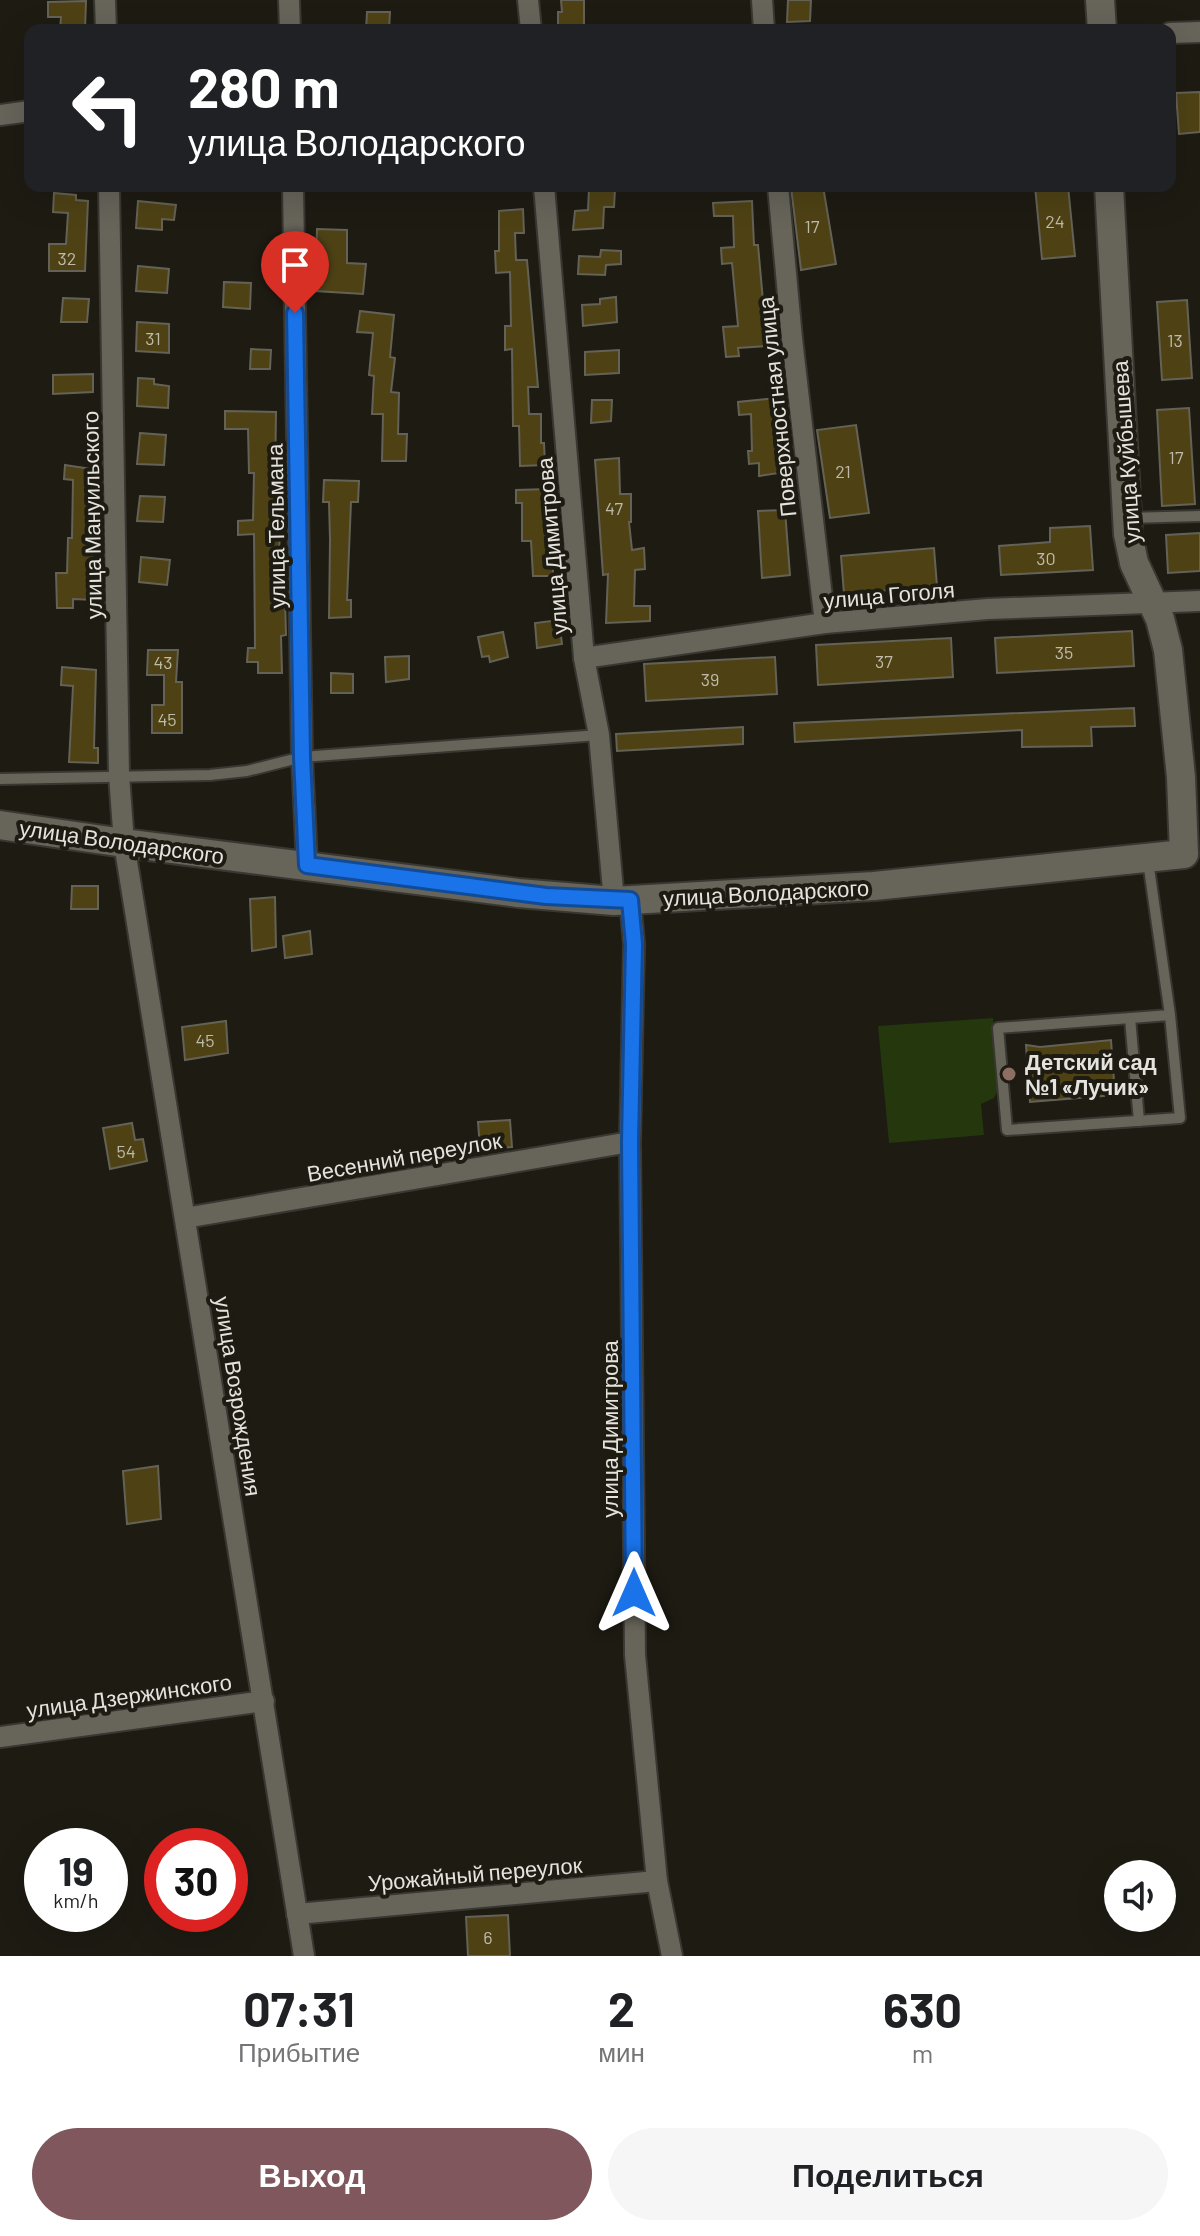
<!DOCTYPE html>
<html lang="ru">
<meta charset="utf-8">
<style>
:root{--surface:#fff;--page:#f6f6f6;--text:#202124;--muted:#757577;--accent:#7f575d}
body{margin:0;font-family:Barlow,sans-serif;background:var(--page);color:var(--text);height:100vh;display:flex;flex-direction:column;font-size:30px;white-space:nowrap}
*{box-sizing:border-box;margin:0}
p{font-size:26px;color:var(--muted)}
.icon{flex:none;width:44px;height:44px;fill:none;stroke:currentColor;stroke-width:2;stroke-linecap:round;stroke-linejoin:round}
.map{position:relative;height:1956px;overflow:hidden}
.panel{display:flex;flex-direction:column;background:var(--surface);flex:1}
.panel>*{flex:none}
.guide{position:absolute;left:24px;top:24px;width:1152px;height:168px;border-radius:16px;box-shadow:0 8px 32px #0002;background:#202124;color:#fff;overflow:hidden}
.buttons{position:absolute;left:1104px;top:1860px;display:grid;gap:16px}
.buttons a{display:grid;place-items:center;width:72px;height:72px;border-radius:50%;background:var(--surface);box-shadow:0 8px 32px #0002;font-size:40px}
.speed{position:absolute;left:24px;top:1828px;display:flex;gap:16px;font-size:40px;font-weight:700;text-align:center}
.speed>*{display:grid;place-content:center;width:104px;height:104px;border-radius:50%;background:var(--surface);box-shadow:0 8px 32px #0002;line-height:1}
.speed small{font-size:20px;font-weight:400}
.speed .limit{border:12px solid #d22;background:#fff;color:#111}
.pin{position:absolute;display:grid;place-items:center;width:68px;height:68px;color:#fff;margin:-82px -34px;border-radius:50% 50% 50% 0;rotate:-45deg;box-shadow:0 0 8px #0007}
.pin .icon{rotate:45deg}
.me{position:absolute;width:88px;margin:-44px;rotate:0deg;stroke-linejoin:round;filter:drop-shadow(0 0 6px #0008)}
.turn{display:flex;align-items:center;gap:28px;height:168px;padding:0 32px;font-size:36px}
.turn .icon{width:104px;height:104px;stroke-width:2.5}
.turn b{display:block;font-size:56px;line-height:68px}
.eta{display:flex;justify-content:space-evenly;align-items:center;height:136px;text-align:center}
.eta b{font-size:48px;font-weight:700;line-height:56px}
.primary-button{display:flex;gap:16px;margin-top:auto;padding:16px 32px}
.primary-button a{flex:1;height:92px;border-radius:48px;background:var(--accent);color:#fff;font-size:32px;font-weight:700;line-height:92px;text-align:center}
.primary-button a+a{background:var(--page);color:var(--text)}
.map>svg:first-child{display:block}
</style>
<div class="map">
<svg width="1200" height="1956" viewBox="0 0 1200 1956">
<rect width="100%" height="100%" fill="#1d1b12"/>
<path fill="#24370d" d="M993,1018L998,1090L994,1098L981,1104L984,1135L889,1143L878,1026Z"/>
<g fill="#4e4215" stroke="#646156" stroke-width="2">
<path d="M561,0H584V30H558V12H562Z"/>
<path d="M788,0H811L810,21L787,22Z"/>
<path d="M86,1L85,30H60L61,17H48V2Z"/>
<path d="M367,12H390L389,30H366Z"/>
<path d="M1200,92V132L1179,134L1176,93Z"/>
<path d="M797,186H823L836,264L801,270L791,187Z"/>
<path d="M1035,186H1068L1075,256L1042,259Z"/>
<path d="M589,188L615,189L614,207H604L603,228L573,230L575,211L588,210Z"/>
<path d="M54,193L76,195V200L88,201L85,271H49V244H66L68,213L53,212Z"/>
<path d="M138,201L176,205L174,220L162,219V230L136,228Z"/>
<path d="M752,201L754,245H758L767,346L738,348L739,356L726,357L723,327L738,326L732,263L722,264L721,248L734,247L733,216H714L713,203Z"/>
<path d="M523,209L524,233H515L516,260H527L538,387H528L529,414H541V443H544L545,465L520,466L519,426H513L512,349L505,350V326H511L510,272L496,273L495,251H499V211Z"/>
<path d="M317,229L347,230V263L366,264L363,294L315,291Z"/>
<path d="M601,250L621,251V264L606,265L605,275L578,274L579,256L600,257Z"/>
<path d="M138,266L169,269L167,293L136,291Z"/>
<path d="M224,282L251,283L250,309L223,307Z"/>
<path d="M616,297L617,322L583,326L582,305L600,304V299Z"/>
<path d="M63,298L89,299L87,322H61Z"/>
<path d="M1187,300L1192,378L1162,380L1157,302Z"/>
<path d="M360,311L394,315L390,357L395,358L391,392L399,393L398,434H407L406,461H382L383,414H372L374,376L369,375L373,333L357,332Z"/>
<path d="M137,322L169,324V353L136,351Z"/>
<path d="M251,349L271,350L270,369H250Z"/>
<path d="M619,350V373L585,375V352Z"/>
<path d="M93,374V392L53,394V375Z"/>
<path d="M138,378L154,379V384L169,386L168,408L137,406Z"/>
<path d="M775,398L779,473L759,476V463L749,464L748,451H752L751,414L739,415L738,402Z"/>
<path d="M592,400H612L611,421L591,423Z"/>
<path d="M1189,408L1195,504L1162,506L1157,410Z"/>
<path d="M225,411L276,412L275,483H277V519H280L279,564H284L286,635L281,636L282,673H258V662H247L248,648H255L254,534L238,535V521L253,520L254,473H249L248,429H225Z"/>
<path d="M856,425L869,513L830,518L817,430Z"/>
<path d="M140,433L166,435L164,465L137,464Z"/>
<path d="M619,458L620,494H631V522H629L632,550L644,548L645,569L635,570L634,606H650V621L606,623L608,574L603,575L595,460Z"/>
<path d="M65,465L92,469L90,497H97L96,522H93L92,573L94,600L73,599V608H57L56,573H67L68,538H72L73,480L64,479Z"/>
<path d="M324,480L359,481L358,502H351L347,600H351V617L329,618L330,540L329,502H323Z"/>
<path d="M548,489L547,522L550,551H553V576H533L531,541H522V503H516V490Z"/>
<path d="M140,496L165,497L163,522L137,521Z"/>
<path d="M785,510L790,575L762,578L758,511Z"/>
<path d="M1090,526L1093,570L1001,575L999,546L1050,542V528Z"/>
<path d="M1200,533V571L1168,573L1166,535Z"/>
<path d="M934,548L937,586L844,594L841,556Z"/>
<path d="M141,557L170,560L167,585L139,582Z"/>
<path d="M559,620L562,644L537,648L535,623Z"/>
<path d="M1132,631L1134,666L997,673L995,638Z"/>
<path d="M503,632L508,657L490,662L489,656L482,657L478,637Z"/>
<path d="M951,638L953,677L818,685L816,645Z"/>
<path d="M148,650H178L176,682H182V733H152V705H164V675H147Z"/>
<path d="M409,656V679L386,682L385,657Z"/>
<path d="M775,657L777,694L646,701L644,664Z"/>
<path d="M62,667L96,670L94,748H98V763L69,762L73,686L61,685Z"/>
<path d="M331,673L353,674V693H331Z"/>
<path d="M1134,708L1135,726L1091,727L1092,746L1022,747V730L795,742L794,723Z"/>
<path d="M743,727V744L617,751L616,734Z"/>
<path d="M72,886H98V909H71Z"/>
<path d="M275,897L276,947L252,951L250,899Z"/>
<path d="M310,931L312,954L285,958L283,936Z"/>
<path d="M226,1021L228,1053L185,1060L182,1027Z"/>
<path d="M1111,1040L1115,1095L1030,1102L1026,1045L1040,1047Z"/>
<path d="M510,1120L512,1147L480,1149L478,1122Z"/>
<path d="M132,1123L135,1140L143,1139L147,1161L110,1169L103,1128Z"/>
<path d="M158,1466L161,1519L127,1524L123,1471Z"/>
<path d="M508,1915L510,1956H468L466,1917Z"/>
</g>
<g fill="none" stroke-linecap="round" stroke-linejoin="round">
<g stroke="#383732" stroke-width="14">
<g id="lane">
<path d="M1128,518L1200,516"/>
<path d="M0,779L210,775L247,771L302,757L599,735"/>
<path d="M1148,861L1170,1015L1180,1118L1007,1130L998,1028L1170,1015"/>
<path d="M1130,1018L1139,1121"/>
</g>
</g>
<g stroke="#383732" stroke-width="24">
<g id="street">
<path d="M105,0L106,30"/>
<path d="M289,0L290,30"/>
<path d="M528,0L531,30"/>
<path d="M762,0L764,30"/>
<path d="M1170,33L1200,32"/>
<path d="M0,115L30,111"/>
<path d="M109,186L119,775L124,843L304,1956"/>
<path d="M293,186L302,757L307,865"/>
<path d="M544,186L584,658L599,735L614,901"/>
<path d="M778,186L792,339L825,623"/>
<path d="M584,658L825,623L988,609L1200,601"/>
<path d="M630,900L634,944L630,1142L635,1655L657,1881L672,1956"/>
<path d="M185,1218L630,1142"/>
<path d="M0,1737L264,1701"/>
<path d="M297,1914L657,1881"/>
</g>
</g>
<g stroke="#383732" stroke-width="32">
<g id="secondary">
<path d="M1100,0L1102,30"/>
<path d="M0,825L124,843L518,893L614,901L874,886L1184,854L1181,777L1168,650L1160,619L1134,563L1128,534L1109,186"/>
</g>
</g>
<use href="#lane" stroke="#67645a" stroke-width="10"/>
<use href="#street" stroke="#67645a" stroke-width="20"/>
<use href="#secondary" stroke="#67645a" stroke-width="28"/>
</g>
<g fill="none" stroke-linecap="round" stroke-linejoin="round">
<g stroke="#114b97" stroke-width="20">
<path id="route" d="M295,313L302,757L307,865L546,896L630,900L634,944L630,1142L634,1593"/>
</g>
<use href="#route" stroke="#1a73e8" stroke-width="14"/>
</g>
<circle fill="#8d6e63" stroke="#1d1b12" stroke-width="3" cx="1009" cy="1074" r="8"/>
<g text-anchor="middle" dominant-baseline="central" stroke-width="8" stroke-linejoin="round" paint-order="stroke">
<g font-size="18" fill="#bebbab">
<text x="1055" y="221">24</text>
<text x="812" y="226">17</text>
<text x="67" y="258">32</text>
<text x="153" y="338">31</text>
<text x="1175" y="340">13</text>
<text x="1176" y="457">17</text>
<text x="843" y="471">21</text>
<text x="614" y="508">47</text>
<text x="1046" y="558">30</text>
<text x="1064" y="652">35</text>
<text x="884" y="661">37</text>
<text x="163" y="662">43</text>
<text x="710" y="679">39</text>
<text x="167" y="719">45</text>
<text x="205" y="1040">45</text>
<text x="126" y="1151">54</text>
<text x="488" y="1937">6</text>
</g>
<g font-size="22" fill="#e4e3dd" stroke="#1d1b12">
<text transform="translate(776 407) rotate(-96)">Поверхностная улица</text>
<text transform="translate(1125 452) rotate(-94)">улица Куйбышева</text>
<text transform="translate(91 515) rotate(-91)">улица Мануильского</text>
<text transform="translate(275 526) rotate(-91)">улица Тельмана</text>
<text transform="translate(551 546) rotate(-95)">улица Димитрова</text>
<text transform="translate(889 594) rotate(-5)">улица Гоголя</text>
<text transform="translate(122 841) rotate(8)">улица Володарского</text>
<text transform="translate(766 892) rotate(-3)">улица Володарского</text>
<text transform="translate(404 1156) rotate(-10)">Весенний переулок</text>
<text transform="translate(239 1396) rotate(81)">улица Возрождения</text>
<text transform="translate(609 1429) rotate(-90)">улица Димитрова</text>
<text transform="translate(129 1695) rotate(-8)">улица Дзержинского</text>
<text transform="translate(475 1873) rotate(-5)">Урожайный переулок</text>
</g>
<g font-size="22" font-weight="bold" fill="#e4e3dd" stroke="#1d1b12" text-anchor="start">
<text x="1025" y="1061">Детский сад<tspan x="1025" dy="25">№1 «Лучик»</tspan></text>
</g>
</g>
</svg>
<div class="buttons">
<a><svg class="icon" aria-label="sound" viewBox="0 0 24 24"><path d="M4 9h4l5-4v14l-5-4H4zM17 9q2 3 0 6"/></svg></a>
</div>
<div class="speed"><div>19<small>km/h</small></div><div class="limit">30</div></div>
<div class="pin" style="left:295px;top:313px;background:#d93025"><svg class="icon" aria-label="arrive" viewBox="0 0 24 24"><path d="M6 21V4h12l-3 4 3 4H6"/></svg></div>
<svg class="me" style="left:634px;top:1593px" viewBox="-20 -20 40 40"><path d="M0-17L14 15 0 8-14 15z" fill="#1a73e8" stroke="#fff" stroke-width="4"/></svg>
<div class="guide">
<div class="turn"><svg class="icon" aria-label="left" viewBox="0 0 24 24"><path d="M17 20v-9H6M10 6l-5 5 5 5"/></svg><div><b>280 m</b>улица Володарского</div></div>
</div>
</div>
<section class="panel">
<div class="eta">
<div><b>07:31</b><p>Прибытие</p></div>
<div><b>2</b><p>мин</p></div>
<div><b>630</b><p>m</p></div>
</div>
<div class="primary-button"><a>Выход</a><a>Поделиться</a></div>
</section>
